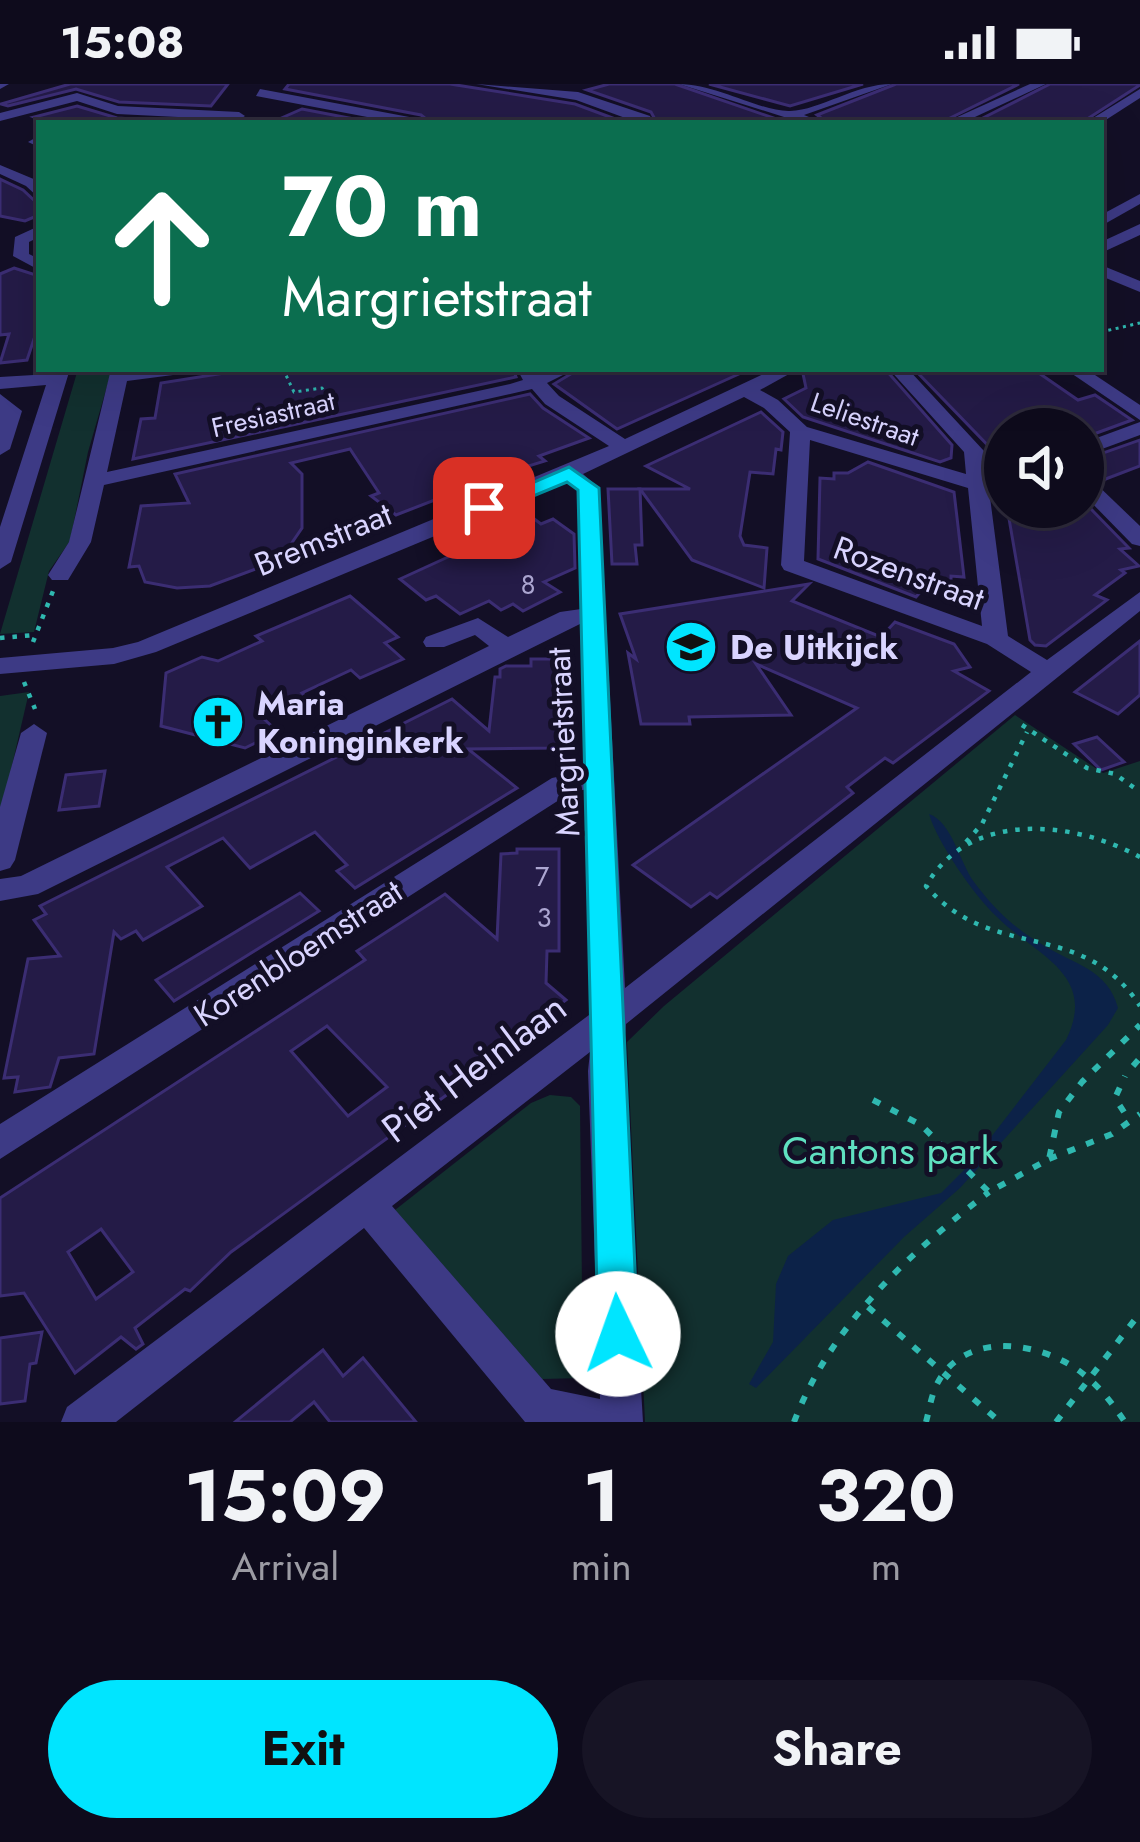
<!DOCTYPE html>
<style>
:root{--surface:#0e0b1c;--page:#171425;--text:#f1f3f6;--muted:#9b9ba3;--line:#2e2b3b;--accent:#00e5ff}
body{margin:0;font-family:Jost,sans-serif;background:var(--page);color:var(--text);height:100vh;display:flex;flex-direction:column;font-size:45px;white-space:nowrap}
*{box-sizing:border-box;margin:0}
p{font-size:39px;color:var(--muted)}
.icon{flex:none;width:66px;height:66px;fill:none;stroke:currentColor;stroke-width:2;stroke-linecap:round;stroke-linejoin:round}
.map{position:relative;height:1338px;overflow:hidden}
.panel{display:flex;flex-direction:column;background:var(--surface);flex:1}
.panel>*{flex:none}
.banner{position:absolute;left:36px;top:36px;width:1068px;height:252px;border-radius:0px;box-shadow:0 12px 48px #0002,0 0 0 3px var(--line);background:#0b6e4f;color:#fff;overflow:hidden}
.fabs{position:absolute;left:984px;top:324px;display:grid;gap:24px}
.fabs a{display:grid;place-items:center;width:120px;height:120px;border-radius:50%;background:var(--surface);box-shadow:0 12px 48px #0002,0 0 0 3px var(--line);font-size:60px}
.pin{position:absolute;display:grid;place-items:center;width:102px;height:102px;color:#fff;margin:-51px;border-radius:24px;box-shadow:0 6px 18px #0006}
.me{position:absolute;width:132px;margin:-66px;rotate:357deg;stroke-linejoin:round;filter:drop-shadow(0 0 9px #0008)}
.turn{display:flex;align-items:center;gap:42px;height:252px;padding:0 48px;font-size:54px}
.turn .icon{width:156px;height:156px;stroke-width:2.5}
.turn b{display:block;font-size:84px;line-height:102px}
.eta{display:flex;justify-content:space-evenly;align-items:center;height:204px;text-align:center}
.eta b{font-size:72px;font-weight:700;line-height:84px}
.cta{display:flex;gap:24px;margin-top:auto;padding:24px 48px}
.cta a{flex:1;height:138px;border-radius:72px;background:var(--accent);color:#111;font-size:48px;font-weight:700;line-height:138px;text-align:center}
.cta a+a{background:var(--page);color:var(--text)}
.status{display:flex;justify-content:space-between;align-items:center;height:84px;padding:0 60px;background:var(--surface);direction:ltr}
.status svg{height:33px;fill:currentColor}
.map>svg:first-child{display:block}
</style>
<div class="status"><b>15:08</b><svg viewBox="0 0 49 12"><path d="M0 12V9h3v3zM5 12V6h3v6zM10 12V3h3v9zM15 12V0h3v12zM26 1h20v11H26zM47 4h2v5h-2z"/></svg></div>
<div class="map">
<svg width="1140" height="1338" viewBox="0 0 1140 1338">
<rect width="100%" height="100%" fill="#130f26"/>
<g fill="#12302f">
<path d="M78,285H112L88,368L70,457L49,487L34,548L0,550Z"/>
<path d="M29,608L0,733V612Z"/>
<path d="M1015,631L1103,689L1140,677V1338H645L627,958L664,922Z"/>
<path d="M550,1011L571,1013L580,1022L583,1294L542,1295L395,1126L531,1019Z"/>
</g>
<path fill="#0c2248" d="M929,730C952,738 960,779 974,798C993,824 1015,845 1043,861C1073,880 1108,885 1118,924L1108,941L960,1104L904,1153L756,1304L749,1300L773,1258L776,1200L788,1172L833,1136L941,1109L971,1079L1066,956C1099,889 1034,871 996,832C974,811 937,758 929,730Z"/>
<g fill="#241b47" stroke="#3b2d73" stroke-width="3" fill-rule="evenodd">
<path d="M70,0H228L211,22L119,18L76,5L8,22L1,20Z"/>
<path d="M289,0H450L575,20L626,39H431L421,31L285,5Z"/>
<path d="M609,0H675L788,39H657L651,28L587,6Z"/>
<path d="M709,0H863L790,22Z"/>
<path d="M896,0H1019L940,39H828L817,31Z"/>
<path d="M1050,0H1140V1L1081,39H973Z"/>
<path d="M77,22L117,34L184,38L49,39L34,33Z"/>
<path d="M302,25L375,39H270Z"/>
<path d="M0,95L23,106L39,121V131L25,137L0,132Z"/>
<path d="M14,184L39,192V240L27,276L0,279L9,250L0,251V190Z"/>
<path d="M250,285H513L516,293L133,375L141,335L155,334L161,299Z"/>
<path d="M579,285L601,286L750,285L617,345L554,300Z"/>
<path d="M802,285H885L952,361L951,374L940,378L803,333L784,315L806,304Z"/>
<path d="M914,285H1033L1078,316L1095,311L1132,336L1083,354V345H1005V379Z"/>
<path d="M530,310L543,324L589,354L539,372L545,377L509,388L514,392L483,405L476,400L396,431L371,412L379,409L350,365L291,379L302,390V444L280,476L210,502L177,504L145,498L139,482L129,483L141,422L189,419L175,390Z"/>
<path d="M761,328L783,348L781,366L776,365L773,390L750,388L740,452L744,461L767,464L764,504L692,476L640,405H690L646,382Z"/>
<path d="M1140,356V382L1103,396L1083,385V376Z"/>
<path d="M868,378L954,408L964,493L951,492V498L931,496L916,513L818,475L820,394L834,395V389H848Z"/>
<path d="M608,405H640L642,461H635L637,480H612Z"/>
<path d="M1007,423H1089L1129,464L1120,465L1139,482L1121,486L1125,489L1095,511L1107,516L1046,562L1035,561L1030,556Z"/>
<path d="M533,434L541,440L553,435L574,450L575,484L544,498L560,508L523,527L513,520L501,526L489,517L460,530L436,512L426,516L400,495Z"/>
<path d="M809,500L792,517L881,553L895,538L954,560L970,583L954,587L989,607L893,679L885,674L847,703L853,709L717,814L710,809L691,823L633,781L857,624L756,580L791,631L689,633L690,640H641L628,569L636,575L620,530Z"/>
<path d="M350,512L398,553L385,559L403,575L360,594L351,586L302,609L307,614L263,634L278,648L245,664L161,642L166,589L202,573L218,577L262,557L256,552Z"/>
<path d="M1140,557V611L1118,630L1075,608Z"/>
<path d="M531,575H558L559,664L468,665L517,704L355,804L337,787L347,781L315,748L250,784L223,754L167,783L202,822L143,856L136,847L121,855L114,848L94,970L59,974L50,1003L15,1008L18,993L4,994L28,875L60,872L34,836L46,830L40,822L452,615L489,647L495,593H500V585L506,582H531Z"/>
<path d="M1097,653L1124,678L1101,686L1074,660Z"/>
<path d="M105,687L99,722L59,726L66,691Z"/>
<path d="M517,765H559V867H547L546,899L566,916L448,1003L452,1007L231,1168L190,1207L185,1205L135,1244L143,1260L136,1265L121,1253L75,1289L24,1209L0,1212V1114L365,876L357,867L445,810L497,855L501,770L517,769ZM327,942L387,1003L348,1032L291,967ZM101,1145L133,1188L96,1215L68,1168Z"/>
<path d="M300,809L319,827L174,917L156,896Z"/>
<path d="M42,1248L36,1279L30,1280L25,1317L0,1320V1254Z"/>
<path d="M323,1266L343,1292L363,1274L416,1338H330L314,1318L290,1338H235Z"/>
</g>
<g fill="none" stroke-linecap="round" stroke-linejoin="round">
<g stroke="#2fb8b0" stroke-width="3" stroke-dasharray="3 4.5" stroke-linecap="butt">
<path d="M1101,248L1140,239"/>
<path d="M283,285L294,308L322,304L337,326"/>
</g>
<g stroke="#2fb8b0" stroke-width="4.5" stroke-dasharray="4.5 8" stroke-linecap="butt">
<path d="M0,554L34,551"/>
<path d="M33,558L53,507"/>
<path d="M24,598L35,625"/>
<path d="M1022,641L1087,684L1115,690L1140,708"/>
<path d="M966,758L982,740L1027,648"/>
<path d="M1140,773C1072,736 969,726 926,802C992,879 1082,833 1140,922"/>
</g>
<g stroke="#2fb8b0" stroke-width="6" stroke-dasharray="8 12" stroke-linecap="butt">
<path d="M1133,982L1140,974"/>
<path d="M873,1016L921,1041L989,1108L1049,1075L1059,1028L1082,998L1140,941"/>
<path d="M1124,1028L1115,1014L1125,992"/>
<path d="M1049,1075L1112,1050L1140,1030"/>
<path d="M868,1223L1000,1338"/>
<path d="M794,1338C831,1241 908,1170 989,1108"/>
<path d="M926,1338C929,1327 931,1313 936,1302C963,1245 1041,1257 1082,1289C1100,1303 1112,1319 1125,1338"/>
<path d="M1056,1338L1140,1229"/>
</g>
<g fill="#3d3a85" fill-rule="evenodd">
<path d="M0,0H9L0,5Z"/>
<path d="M476,0L578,8L650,32L653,39H639L576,16Z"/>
<path d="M679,0C717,0 761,28 790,27C821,26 855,0 892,0L804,31L824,39H803Z"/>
<path d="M1030,0H1046L962,39H944Z"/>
<path d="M260,5L420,35L427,39H399L256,12Z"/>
<path d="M1140,5V14L1101,39H1085Z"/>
<path d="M77,9L118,22L239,28L245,32L239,36L117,30L77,17L0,37V29Z"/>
<path d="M35,54L39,55V63L28,58Z"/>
<path d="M0,81L36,96L39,114L26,102L0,90Z"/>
<path d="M1140,110V120L1101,142V131Z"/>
<path d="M1140,140V151L1101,169V158Z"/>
<path d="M39,142V153L29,158V170L39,175V186L13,172L15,153Z"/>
<path d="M1101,181L1140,197V208L1101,192Z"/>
<path d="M52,285H70L11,478L0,485V443L46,301L0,305V293L50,290Z"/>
<path d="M111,285H182L173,291L127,297L107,388L510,300L523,296L517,285H533L538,290L575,285L547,299L559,312L625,355L774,285H798L760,306L778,316L807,343L966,390L964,368L889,285H908L984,367L1008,552L1047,576L1140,508V527L626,940L622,987L643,1338H525L364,1144L116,1338H61L67,1323L593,928L587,705L570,709L0,1075V1040L552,694L586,687L582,539L38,810L0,817V795L21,792L489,562L475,551L444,563H426L423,558L426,553L478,534L508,553L560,528L581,525L577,406L567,397L156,568L114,580L0,590V574L113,564L138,558L609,362L545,320L532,305L104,401L91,458L68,496H52L48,491L69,458ZM744,313L764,324L790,348L781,481L784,486L987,560L1031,588L625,904L599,404L583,390ZM810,356L968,404L982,542L804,477ZM590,968L588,987L600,1315L551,1305L392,1122Z"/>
<path d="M1065,285H1086L1140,321V336Z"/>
<path d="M0,310L22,327L10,365L0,371Z"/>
<path d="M1140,338V351L1083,372V359Z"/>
<path d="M1083,392L1090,394L1140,442V462L1132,460L1083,410Z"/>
<path d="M34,640L47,649L15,776L10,784L0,787V723L21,649Z"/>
</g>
</g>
<path fill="#00e5ff" stroke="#0095a6" stroke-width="3" d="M569,383L599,404L638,1250L632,1264L618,1270L604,1264L598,1250L578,406L567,398L492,429L484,430L474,424Z"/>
<defs>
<g id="school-disc" transform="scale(2.7)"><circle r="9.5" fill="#00e5ff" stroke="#130f26"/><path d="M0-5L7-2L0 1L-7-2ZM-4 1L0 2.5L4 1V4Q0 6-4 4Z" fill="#111"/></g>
<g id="church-disc" transform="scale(2.7)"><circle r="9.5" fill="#00e5ff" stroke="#130f26"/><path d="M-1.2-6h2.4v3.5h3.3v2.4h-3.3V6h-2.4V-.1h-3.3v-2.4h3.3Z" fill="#111"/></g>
</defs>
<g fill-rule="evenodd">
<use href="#school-disc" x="691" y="563"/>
<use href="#church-disc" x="218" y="638"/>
</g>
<g text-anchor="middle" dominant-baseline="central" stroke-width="10" stroke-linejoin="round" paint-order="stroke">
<g font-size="27" fill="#d9d4ff" stroke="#130f26">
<text transform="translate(273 330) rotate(-13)">Fresiastraat</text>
<text transform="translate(865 335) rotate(19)">Leliestraat</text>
</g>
<g font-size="27" fill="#aca6d1">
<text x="528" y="500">8</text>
<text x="542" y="792">7</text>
<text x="544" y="833">3</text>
</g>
<g font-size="33" fill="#d9d4ff" stroke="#130f26">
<text transform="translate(323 455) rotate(-22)">Bremstraat</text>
<text transform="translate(909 489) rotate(20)">Rozenstraat</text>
<text transform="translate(563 658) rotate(-93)">Margrietstraat</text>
<text transform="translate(298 869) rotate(-33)">Korenbloemstraat</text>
</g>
<g font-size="33" font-weight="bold" fill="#d9d4ff" stroke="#130f26" text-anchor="start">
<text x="730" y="563">De Uitkijck</text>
<text x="257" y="619">Maria<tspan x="257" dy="38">Koninginkerk</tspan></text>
</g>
<g font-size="39" fill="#d9d4ff" stroke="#130f26">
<text transform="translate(474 984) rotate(-37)">Piet Heinlaan</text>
</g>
<g font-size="39" fill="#5fe0c0" stroke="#130f26">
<text x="890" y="1066">Cantons park</text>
</g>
</g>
</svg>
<div class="fabs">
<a><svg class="icon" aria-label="sound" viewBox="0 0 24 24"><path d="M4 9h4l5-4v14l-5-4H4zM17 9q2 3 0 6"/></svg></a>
</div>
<div class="pin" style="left:484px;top:424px;background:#d93025"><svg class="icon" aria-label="arrive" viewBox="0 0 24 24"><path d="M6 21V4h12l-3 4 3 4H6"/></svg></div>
<svg class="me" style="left:618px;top:1250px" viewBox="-20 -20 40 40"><circle r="19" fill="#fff"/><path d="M0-13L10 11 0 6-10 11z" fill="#00e5ff"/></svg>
<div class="banner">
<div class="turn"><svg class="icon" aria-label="ahead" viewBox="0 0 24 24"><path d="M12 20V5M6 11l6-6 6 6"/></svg><div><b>70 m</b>Margrietstraat</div></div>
</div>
</div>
<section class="panel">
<div class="eta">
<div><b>15:09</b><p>Arrival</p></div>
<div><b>1</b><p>min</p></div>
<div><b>320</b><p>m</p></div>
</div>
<div class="cta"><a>Exit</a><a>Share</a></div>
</section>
